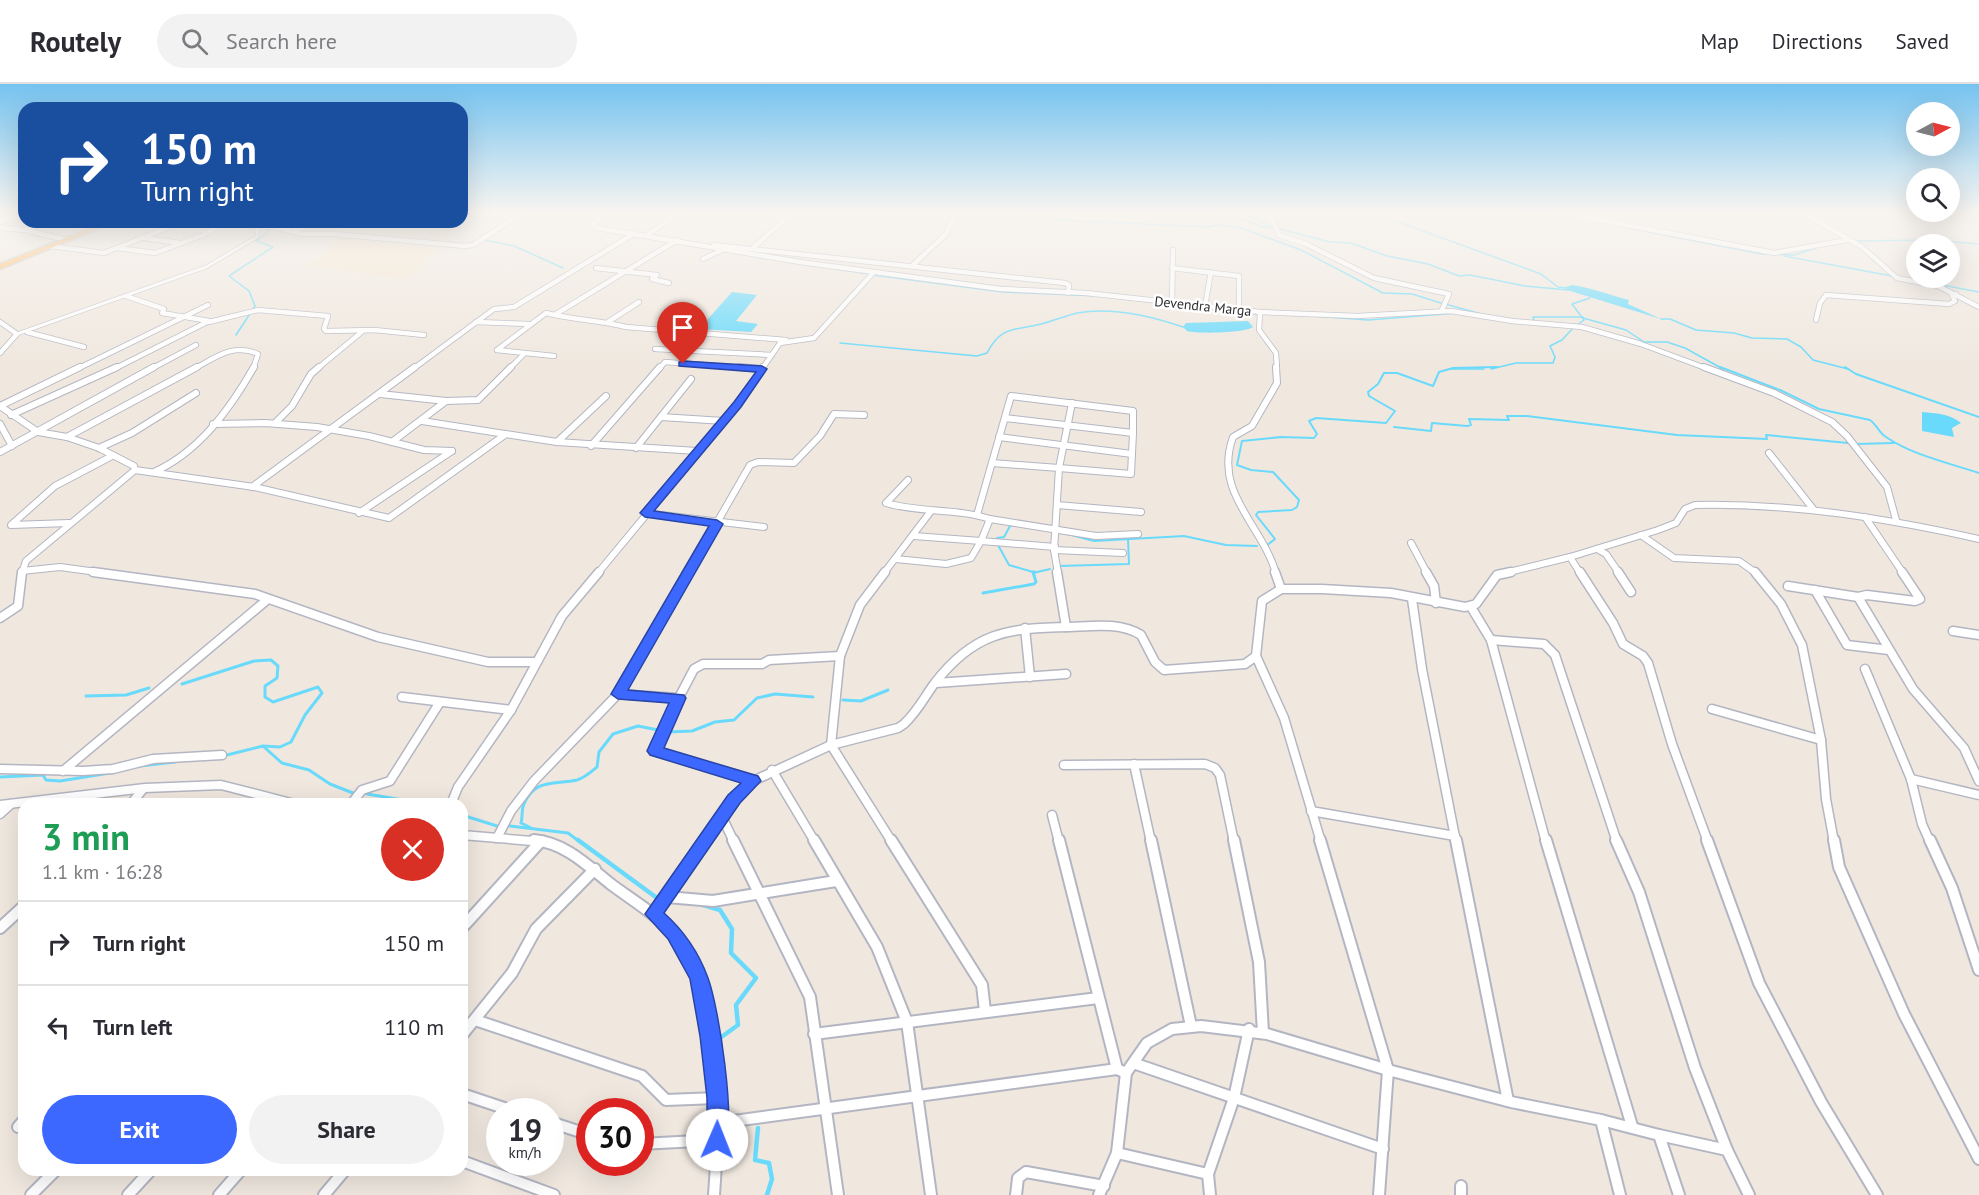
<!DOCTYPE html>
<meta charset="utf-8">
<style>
:root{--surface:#fff;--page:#f2f2f3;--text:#2b2b33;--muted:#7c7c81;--line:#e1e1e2;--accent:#3d68ff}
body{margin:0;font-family:"PT Sans",sans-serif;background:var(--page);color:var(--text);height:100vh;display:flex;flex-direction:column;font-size:22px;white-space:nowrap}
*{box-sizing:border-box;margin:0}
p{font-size:20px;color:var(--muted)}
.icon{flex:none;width:33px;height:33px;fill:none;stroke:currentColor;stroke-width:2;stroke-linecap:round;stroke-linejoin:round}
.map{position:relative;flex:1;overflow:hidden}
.panel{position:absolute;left:18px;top:714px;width:450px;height:378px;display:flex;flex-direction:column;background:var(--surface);border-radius:18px;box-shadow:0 6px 24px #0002}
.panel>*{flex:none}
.hud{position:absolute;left:18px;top:18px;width:450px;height:126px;border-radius:18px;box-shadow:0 6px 24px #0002;background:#1a4fa0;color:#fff;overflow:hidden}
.needle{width:39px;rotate:83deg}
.buttons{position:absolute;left:1906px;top:18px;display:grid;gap:12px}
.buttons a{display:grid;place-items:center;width:54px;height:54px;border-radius:50%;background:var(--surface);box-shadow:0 6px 24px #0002;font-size:30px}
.speed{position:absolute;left:486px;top:1014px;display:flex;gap:12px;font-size:30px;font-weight:700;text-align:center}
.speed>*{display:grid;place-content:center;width:78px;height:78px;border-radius:50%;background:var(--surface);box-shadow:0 6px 24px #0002;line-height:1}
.speed small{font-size:15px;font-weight:400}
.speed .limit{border:9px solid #d22;background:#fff;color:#111}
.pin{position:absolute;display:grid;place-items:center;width:51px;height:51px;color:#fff;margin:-62px -26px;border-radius:50% 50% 50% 0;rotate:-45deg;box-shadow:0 0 6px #0007}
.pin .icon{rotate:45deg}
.me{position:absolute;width:66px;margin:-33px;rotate:1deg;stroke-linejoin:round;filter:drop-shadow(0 0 4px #0008)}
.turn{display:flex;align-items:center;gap:21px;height:126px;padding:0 24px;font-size:27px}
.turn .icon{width:78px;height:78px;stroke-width:2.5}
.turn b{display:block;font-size:42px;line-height:51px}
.round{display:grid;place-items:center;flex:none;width:63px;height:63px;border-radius:32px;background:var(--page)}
.overview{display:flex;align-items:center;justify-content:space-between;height:102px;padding:0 24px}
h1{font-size:36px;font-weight:600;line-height:45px;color:#1e9e55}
.action{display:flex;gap:12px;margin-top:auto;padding:12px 24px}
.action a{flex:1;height:69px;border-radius:36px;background:var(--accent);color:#fff;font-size:24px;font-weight:600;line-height:69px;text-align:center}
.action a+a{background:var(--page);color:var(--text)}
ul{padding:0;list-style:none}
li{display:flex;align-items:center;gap:18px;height:84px;padding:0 24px;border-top:2px solid var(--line)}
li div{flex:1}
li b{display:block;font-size:22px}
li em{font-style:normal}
header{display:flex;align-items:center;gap:36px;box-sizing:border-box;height:84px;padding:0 30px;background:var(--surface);border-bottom:2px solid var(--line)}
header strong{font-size:28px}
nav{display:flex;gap:33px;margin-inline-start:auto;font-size:21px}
.search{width:420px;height:54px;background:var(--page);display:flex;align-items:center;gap:15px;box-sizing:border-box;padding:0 21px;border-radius:33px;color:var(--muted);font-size:22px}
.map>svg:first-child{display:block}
</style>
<header>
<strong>Routely</strong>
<div class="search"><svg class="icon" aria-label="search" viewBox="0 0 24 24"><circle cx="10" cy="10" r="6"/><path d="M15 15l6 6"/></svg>Search here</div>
<nav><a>Map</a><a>Directions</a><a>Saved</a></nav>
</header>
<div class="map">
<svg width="1979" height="1111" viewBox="0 0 1979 1111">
<rect width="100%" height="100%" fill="#f0e8df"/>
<path fill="#f3e5cd" d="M404,138H441L456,148L406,195L311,182L347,145Z"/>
<g fill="#69dafb">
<path d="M1572,201C1593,204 1609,211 1629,216L1628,220L1661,235L1567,206L1566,203Z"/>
<path d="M732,208L757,211L736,237L758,240L751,248L699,245Z"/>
<path d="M1248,237L1253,243C1245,249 1198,250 1187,247L1183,243L1186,239Z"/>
<path d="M1922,328C1935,329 1951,330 1961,339L1952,344L1954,353L1922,347Z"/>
</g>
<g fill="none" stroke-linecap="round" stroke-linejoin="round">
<g stroke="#69dafb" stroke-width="1.5">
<path d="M1061,129L1056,136L1209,143L1218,141L1241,144L1301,166L1383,209L1412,210L1441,219"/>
<path d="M1228,129L1262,143H1272"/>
<path d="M1248,129L1270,143"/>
<path d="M1374,129L1541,190L1558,203L1566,204"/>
<path d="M1555,129L1564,131"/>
<path d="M1618,142L1761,170L1794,171L1816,164"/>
<path d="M1276,144L1330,158L1351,159L1387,172L1428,180L1459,192L1470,191L1525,202L1568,206"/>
<path d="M485,156L514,162L563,184"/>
<path d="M1856,157L1931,156L1979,160"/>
<path d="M1784,172L1892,192"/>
<path d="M835,185L870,190"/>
<path d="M873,191L1003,208L1098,212"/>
<path d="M1937,200L1979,208"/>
<path d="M1125,215L1256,230"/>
<path d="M1445,220L1485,231"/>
<path d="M1313,232L1368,236L1457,229"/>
<path d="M1583,234L1626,246L1644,258H1667L1685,264L1723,285"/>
<path d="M1661,235H1670L1696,246L1734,249L1752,254L1787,255L1801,263L1813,276L1848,285"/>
<path d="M1530,237L1534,236L1533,233H1583"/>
<path d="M1577,241L1584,236L1572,220L1590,214"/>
<path d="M236,251L255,222L249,207L229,192L273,163L257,157L268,147L264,144L272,138"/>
<path d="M840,259L977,272L987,269C1002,241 1014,247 1041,240C1053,237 1065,232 1077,229C1110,223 1151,232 1183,243"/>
<path d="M1450,285H1484"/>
<path d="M1491,285L1516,279H1553L1555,273L1550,262L1562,256L1574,243"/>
</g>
<g stroke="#69dafb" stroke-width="2">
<path d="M1720,283L1780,306L1819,325L1870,336C1877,341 1879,349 1886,353C1912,371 1949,379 1979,389"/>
<path d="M1845,283L1856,290L1979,333"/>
<path d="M1394,343L1431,347L1432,339L1467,342L1471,341L1469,335L1509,336L1507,332H1527L1677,351L1767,355L1766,351L1848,359"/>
<path d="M1856,360L1894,359"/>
<path d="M1064,449L1094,457L1184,452L1226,461L1257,462"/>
<path d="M997,457V454L1004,453L1010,442L1014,441"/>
<path d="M998,461L1009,481L1033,488"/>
<path d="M1266,462L1275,455L1256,431L1258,428L1292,426L1297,423L1299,416L1273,388L1251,386L1237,381L1242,357L1281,353L1314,354L1317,350L1309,337L1316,334L1386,339L1395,327L1369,312L1368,308L1378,300L1384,289H1397L1433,302L1439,288L1453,284L1497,283"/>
<path d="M1059,482L1129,480L1128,455"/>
<path d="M1033,489L1050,485"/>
</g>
<g stroke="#69dafb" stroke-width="3">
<path d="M983,509L1034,500L1036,498L1033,488H1035"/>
<path d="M182,600L254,577L271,576L278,582L277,594L265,602V613L273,618L318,603L322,609L305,631L291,658L280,663L263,662L223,672"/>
<path d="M86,612L126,611L149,604"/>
<path d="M843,616L861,617L888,606"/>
<path d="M264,663L282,679L309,686L330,700L353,709"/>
<path d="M140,682L175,678"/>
<path d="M0,693L43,691L46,696L60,697L110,689"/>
<path d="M367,710L427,720"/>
<path d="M462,731L497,742"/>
<path d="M510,742L568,749L580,758"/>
<path d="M531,744L521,739C523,733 521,726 524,720C535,694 554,701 577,696C584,694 591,688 597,683L599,668L613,650L638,642L668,648L692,647L715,638L734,636L757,614L775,610L813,613"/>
</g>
<g stroke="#69dafb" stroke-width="4.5">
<path d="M578,756L657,814"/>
<path d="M700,820L720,826L732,845L731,869L756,894L736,921L738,941L720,954V977"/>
<path d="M721,1002L728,1032"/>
<path d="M758,1044L755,1076L769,1079L772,1095L767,1111"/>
</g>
<g stroke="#b3b6c2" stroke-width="4.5">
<path id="pedestrian" d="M17,250L206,183L257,153L258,143"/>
</g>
<g stroke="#b3b6c2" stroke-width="6">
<g id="minor-far3">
<path d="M600,129L603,131L593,140L597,144L800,178L1001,205L1086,209L1260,228L1357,232L1451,227L1512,237L1582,243L1641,260L1708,285"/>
<path d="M1269,129L1279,151L1306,160L1374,194L1449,210L1442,226"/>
<path d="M1563,129L1774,169L1847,156"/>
<path d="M1803,129L1862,163L1897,194L1938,202L1979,223"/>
<path d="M0,138L24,129"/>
<path d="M195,138L275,143L302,150H334L465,162L473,161L522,129"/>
<path d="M0,144L26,146L66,156"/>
<path d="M26,146L47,138"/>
<path d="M293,147L316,138"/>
<path d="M647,151L679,129"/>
<path d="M144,154L180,159"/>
<path d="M714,161L1065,199L1069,201L1068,209"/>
<path d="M50,162L104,169L172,142"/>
<path d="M754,163L792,129"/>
<path d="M117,164L155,169L203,151L221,141"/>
<path d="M703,175L722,166"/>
<path d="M913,181L946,150L956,129"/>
<path d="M596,184L657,191L652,195L669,199"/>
<path d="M1172,184L1239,192V226"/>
<path d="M1172,219L1173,166"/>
<path d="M1205,222L1211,188"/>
<path d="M1260,228L1259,246L1276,269L1277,285"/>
<path d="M556,230L677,156"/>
<path d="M1816,236L1820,219L1826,211L1949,220L1955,217L1952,211L1956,210"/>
<path d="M0,238L17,250L0,269"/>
<path d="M209,238L258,226L328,232L324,245L326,247L374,246L424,251"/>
<path d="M476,238L529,240"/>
<path d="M608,238L639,218"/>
<path d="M27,248L84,263"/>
<path d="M655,265L772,271"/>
<path d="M497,266L546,229C573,236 600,236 626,243L786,256"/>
<path d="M497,266L554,272"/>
<path d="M677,266L692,248"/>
<path d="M77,285L208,221"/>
<path d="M114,285L209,237L162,229L164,225L126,212"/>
<path d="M151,285L196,261"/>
<path d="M194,285C216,273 233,259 258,270L253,285"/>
<path d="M317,285L364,246"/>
<path d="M413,285L494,225L514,223L635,149"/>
<path d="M509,285L524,270"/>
<path d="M659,285L665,278L760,285"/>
<path d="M762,285L780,259L814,254L873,189"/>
</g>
</g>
<g stroke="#b3b6c2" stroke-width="8">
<g id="minor-far2">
<path d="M739,283L762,285"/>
<path d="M1704,283L1774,309L1832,338L1847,352L1887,403L1896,436"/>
<path d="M380,310L446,317L478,316L511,283"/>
<path d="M1072,319L1059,384L1131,390L1133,349"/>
<path d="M11,331L117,283"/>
<path d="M661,333L724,337"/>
<path d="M422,337L557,358L697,367"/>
<path d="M275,339L292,322L311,290L319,283"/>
<path d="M0,340L12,362"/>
<path d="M213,340L265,339L317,343L369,352L424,366L452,367"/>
<path d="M67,353L197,283"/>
<path d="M999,353L1132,370"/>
<path d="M392,358L446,317"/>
<path d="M557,358L606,312"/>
<path d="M591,362L660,283"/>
<path d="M99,364L132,349L196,309"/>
<path d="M636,364L691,295"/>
<path d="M0,368L154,283"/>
<path d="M1769,369L1814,426"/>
<path d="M992,379L1059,384L1054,466L1058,489"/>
<path d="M135,386L254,403L389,434L506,350"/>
<path d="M154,388C199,368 230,325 254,283"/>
<path d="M908,396L886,419C920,429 956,424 990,435L981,457L914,452"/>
<path d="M252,403L415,283"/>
<path d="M1057,421L1141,428"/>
<path d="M359,429L452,367"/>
<path d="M645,429L764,443"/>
<path d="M977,431L1011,312L1133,327V349L1005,334"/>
<path d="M1865,433L1903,489"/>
<path d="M990,435L1096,452L1138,450"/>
<path d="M69,439L11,441L55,402L112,372"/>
<path d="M1641,451L1674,474L1739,477L1756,489"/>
<path d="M1411,459L1427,489"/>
<path d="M1597,465L1606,470L1619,489"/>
<path d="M1054,466L1123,469"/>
<path d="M1570,473L1580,489"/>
<path d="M896,475L946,480L971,474L981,457L1055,463"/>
<path d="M22,487L60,483L104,489"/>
<path d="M22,489L26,477L135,386L134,382L99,364L67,353L38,348L0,322L80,283"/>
<path d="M598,489L737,321L763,283"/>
<path d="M688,489L750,381L758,378L794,379L820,352L834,330L864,331"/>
<path d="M884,489L931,427"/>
<path d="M1276,489C1261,439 1213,409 1233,353L1252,342L1277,299L1276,283"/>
<path d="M1505,489L1570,473L1658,446L1676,439L1685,425L1695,421C1792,419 1885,434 1979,455"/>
</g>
</g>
<g stroke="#b3b6c2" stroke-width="11">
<g id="minor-far1">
<path d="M93,488L255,510L378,553L488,578H536"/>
<path d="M885,488L860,521L840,572L831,661L892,758"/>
<path d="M1057,488L1066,543"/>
<path d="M1275,488L1281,505"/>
<path d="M1426,488L1434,502L1436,519"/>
<path d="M1580,488L1613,539L1623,560L1643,572L1648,579L1672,660L1708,758"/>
<path d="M1618,488L1631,508"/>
<path d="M1755,488L1781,520L1802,561L1821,656"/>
<path d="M1788,502L1858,513L1913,605L1964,664L1979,697"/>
<path d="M1815,506L1847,561L1889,566"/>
<path d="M1858,513L1867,511L1915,517L1920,515L1902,488"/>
<path d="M1412,515L1422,585L1456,758"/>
<path d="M1471,523L1491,556L1546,758"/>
<path d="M0,534L18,522L22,488"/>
<path d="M1025,544L1030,593"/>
<path d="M1953,547L1979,551"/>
<path d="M1491,556L1544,560L1555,571L1617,758"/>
<path d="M1256,572L1284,634L1321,758"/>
<path d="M1865,585L1911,695L1922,740L1930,758"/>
<path d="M936,599L1066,590"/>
<path d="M618,610L678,614"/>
<path d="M402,613L511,626"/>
<path d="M1712,625L1821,656L1826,715L1834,758"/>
<path d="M1134,680L1151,758"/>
<path d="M1064,681L1205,680L1215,684L1220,691L1234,758"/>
<path d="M0,685L83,687L113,685L153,675L222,671"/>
<path d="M772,686L815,758"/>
<path d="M63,687L268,515"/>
<path d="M1911,695L1979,711"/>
<path d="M753,697L655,667L664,642L694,585L703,580H762L769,576L840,572"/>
<path d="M131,720L143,705"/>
<path d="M351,720L362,706L390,697L440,618"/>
<path d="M451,720L458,703L511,626L562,532L599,488"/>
<path d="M0,721L145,704L221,701L295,720"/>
<path d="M1311,727L1455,752"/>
<path d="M0,730L11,720"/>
<path d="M1052,731L1059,758"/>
<path d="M722,733L734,758"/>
<path d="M462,751L544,758"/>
<path d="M497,754L511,727L534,697L618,610L689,488"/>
<path d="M704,758L734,715L753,697L831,661L898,644L904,640C917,628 924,614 934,600C974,548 1007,544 1070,543C1093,542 1120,538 1141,551L1155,578L1164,586L1245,580L1256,572L1262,517L1281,505H1322L1391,509L1465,523L1476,520L1497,491L1511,488"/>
</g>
</g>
<g stroke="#b3b6c2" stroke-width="14">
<g id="minor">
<path d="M534,756C566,759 588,782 612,801C628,813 666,837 676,852C723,922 720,1030 714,1111"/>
<path d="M733,756L810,913L838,1111"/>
<path d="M814,756L877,863L907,938L931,1111"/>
<path d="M891,756L982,901L985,927"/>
<path d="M1059,756L1117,985"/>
<path d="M1151,756L1191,942"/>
<path d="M1234,756L1259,878L1263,949"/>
<path d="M1320,756L1388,986"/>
<path d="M1456,756L1508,1017"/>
<path d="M1546,756L1632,1042"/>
<path d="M1616,756L1639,808L1695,984L1727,1066"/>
<path d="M1707,756L1759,899L1821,1018L1877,1111"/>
<path d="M1834,756L1839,783L1904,930L1979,1075"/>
<path d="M1930,756L1952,804L1979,886"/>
<path d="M667,813L713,817L836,797"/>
<path d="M653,830L705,756"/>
<path d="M0,844L24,822"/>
<path d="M462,844L541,757"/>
<path d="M475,936L642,992L666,1016L717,1014"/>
<path d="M814,950L1098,914"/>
<path d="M462,951L512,889L536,845L595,785"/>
<path d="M1136,980L1383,1065"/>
<path d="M462,1010L516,1028"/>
<path d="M550,1038L590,1051"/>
<path d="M719,1039L1117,985L1126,989"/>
<path d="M18,1043L24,1036"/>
<path d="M1659,1051L1727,1066L1749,1111"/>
<path d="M640,1060L717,1056"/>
<path d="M462,1077L554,1111"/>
<path d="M1208,1090L1234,1014L1249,945"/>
<path d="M1461,1102V1111"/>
<path d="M31,1111L56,1086"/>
<path d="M128,1111L151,1086"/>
<path d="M219,1111L241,1086"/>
<path d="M324,1111L345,1086"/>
<path d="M1016,1111L1018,1094L1026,1088L1104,1102"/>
<path d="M1099,1111L1117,1069"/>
<path d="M1210,1111L1208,1090L1117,1069L1126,989L1147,959L1172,945L1201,942L1267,950L1388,986"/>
<path d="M1379,1111L1388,986L1511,1018L1601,1036"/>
<path d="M1620,1111L1601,1036L1659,1051L1679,1111"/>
</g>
</g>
<g stroke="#c8c8c8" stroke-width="3">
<path id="trunk" d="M105,138H114L0,185V180Z"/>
</g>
<use href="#pedestrian" stroke="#fff" stroke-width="3"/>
<use href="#minor-far3" stroke="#fff" stroke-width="4.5"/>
<use href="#minor-far2" stroke="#fff" stroke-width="6"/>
<use href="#minor-far1" stroke="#fff" stroke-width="8"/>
<use href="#minor" stroke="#fff" stroke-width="10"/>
<use href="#trunk" fill="#ffb658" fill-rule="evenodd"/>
</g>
<linearGradient id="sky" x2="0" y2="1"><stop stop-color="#75c3f0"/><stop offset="0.45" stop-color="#f8f5f1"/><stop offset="1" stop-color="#f8f5f1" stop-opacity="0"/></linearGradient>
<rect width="1979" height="284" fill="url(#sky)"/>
<path fill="#3d68ff" stroke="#2844a6" stroke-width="1.5" d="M683,277L762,282L767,285L741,323L654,427L717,436L723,440L628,606L684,611L686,614L664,664L758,692L761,697L740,719L664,829C683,846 699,869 708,894C719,924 736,1036 725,1064L717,1067L710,1064L707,1056V1014L700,952L690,895L668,855L645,830L728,711L741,699L650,671L647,667L669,619L618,615L611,610L709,442L645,433L640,429L734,318L756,288L679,282V278Z"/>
<g text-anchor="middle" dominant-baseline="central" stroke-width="5" stroke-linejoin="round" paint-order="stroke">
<g font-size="14" fill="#2d2d2d" stroke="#fff">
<text transform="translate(1203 222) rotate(6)">Devendra Marga</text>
</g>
</g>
</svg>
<div class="buttons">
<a><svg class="needle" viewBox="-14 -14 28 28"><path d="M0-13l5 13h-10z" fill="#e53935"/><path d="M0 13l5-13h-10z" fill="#7c7c81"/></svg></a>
<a><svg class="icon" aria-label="search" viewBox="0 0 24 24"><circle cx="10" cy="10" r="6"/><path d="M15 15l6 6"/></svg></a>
<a><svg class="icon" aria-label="layers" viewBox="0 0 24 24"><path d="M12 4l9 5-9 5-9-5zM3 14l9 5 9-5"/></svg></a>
</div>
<div class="speed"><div>19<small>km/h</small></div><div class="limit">30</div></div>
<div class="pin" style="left:683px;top:280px;background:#d93025"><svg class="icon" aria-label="arrive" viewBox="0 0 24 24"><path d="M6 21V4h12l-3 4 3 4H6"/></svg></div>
<svg class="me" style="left:717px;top:1056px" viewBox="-20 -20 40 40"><circle r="19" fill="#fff"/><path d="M0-13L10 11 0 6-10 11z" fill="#3d68ff"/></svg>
<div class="hud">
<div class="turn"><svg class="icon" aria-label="right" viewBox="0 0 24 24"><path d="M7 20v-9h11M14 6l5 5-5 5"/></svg><div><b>150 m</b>Turn right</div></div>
</div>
<section class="panel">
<div class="overview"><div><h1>3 min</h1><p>1.1 km · 16:28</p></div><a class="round" style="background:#d93025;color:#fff"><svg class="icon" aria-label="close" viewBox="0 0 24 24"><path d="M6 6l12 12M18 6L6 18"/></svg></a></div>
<ul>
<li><svg class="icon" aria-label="right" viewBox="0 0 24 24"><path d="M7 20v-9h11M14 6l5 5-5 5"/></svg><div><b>Turn right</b></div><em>150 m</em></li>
<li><svg class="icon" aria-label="left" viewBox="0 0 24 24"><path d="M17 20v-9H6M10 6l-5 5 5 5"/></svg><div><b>Turn left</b></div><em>110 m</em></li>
</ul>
<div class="action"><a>Exit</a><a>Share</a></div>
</section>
</div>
